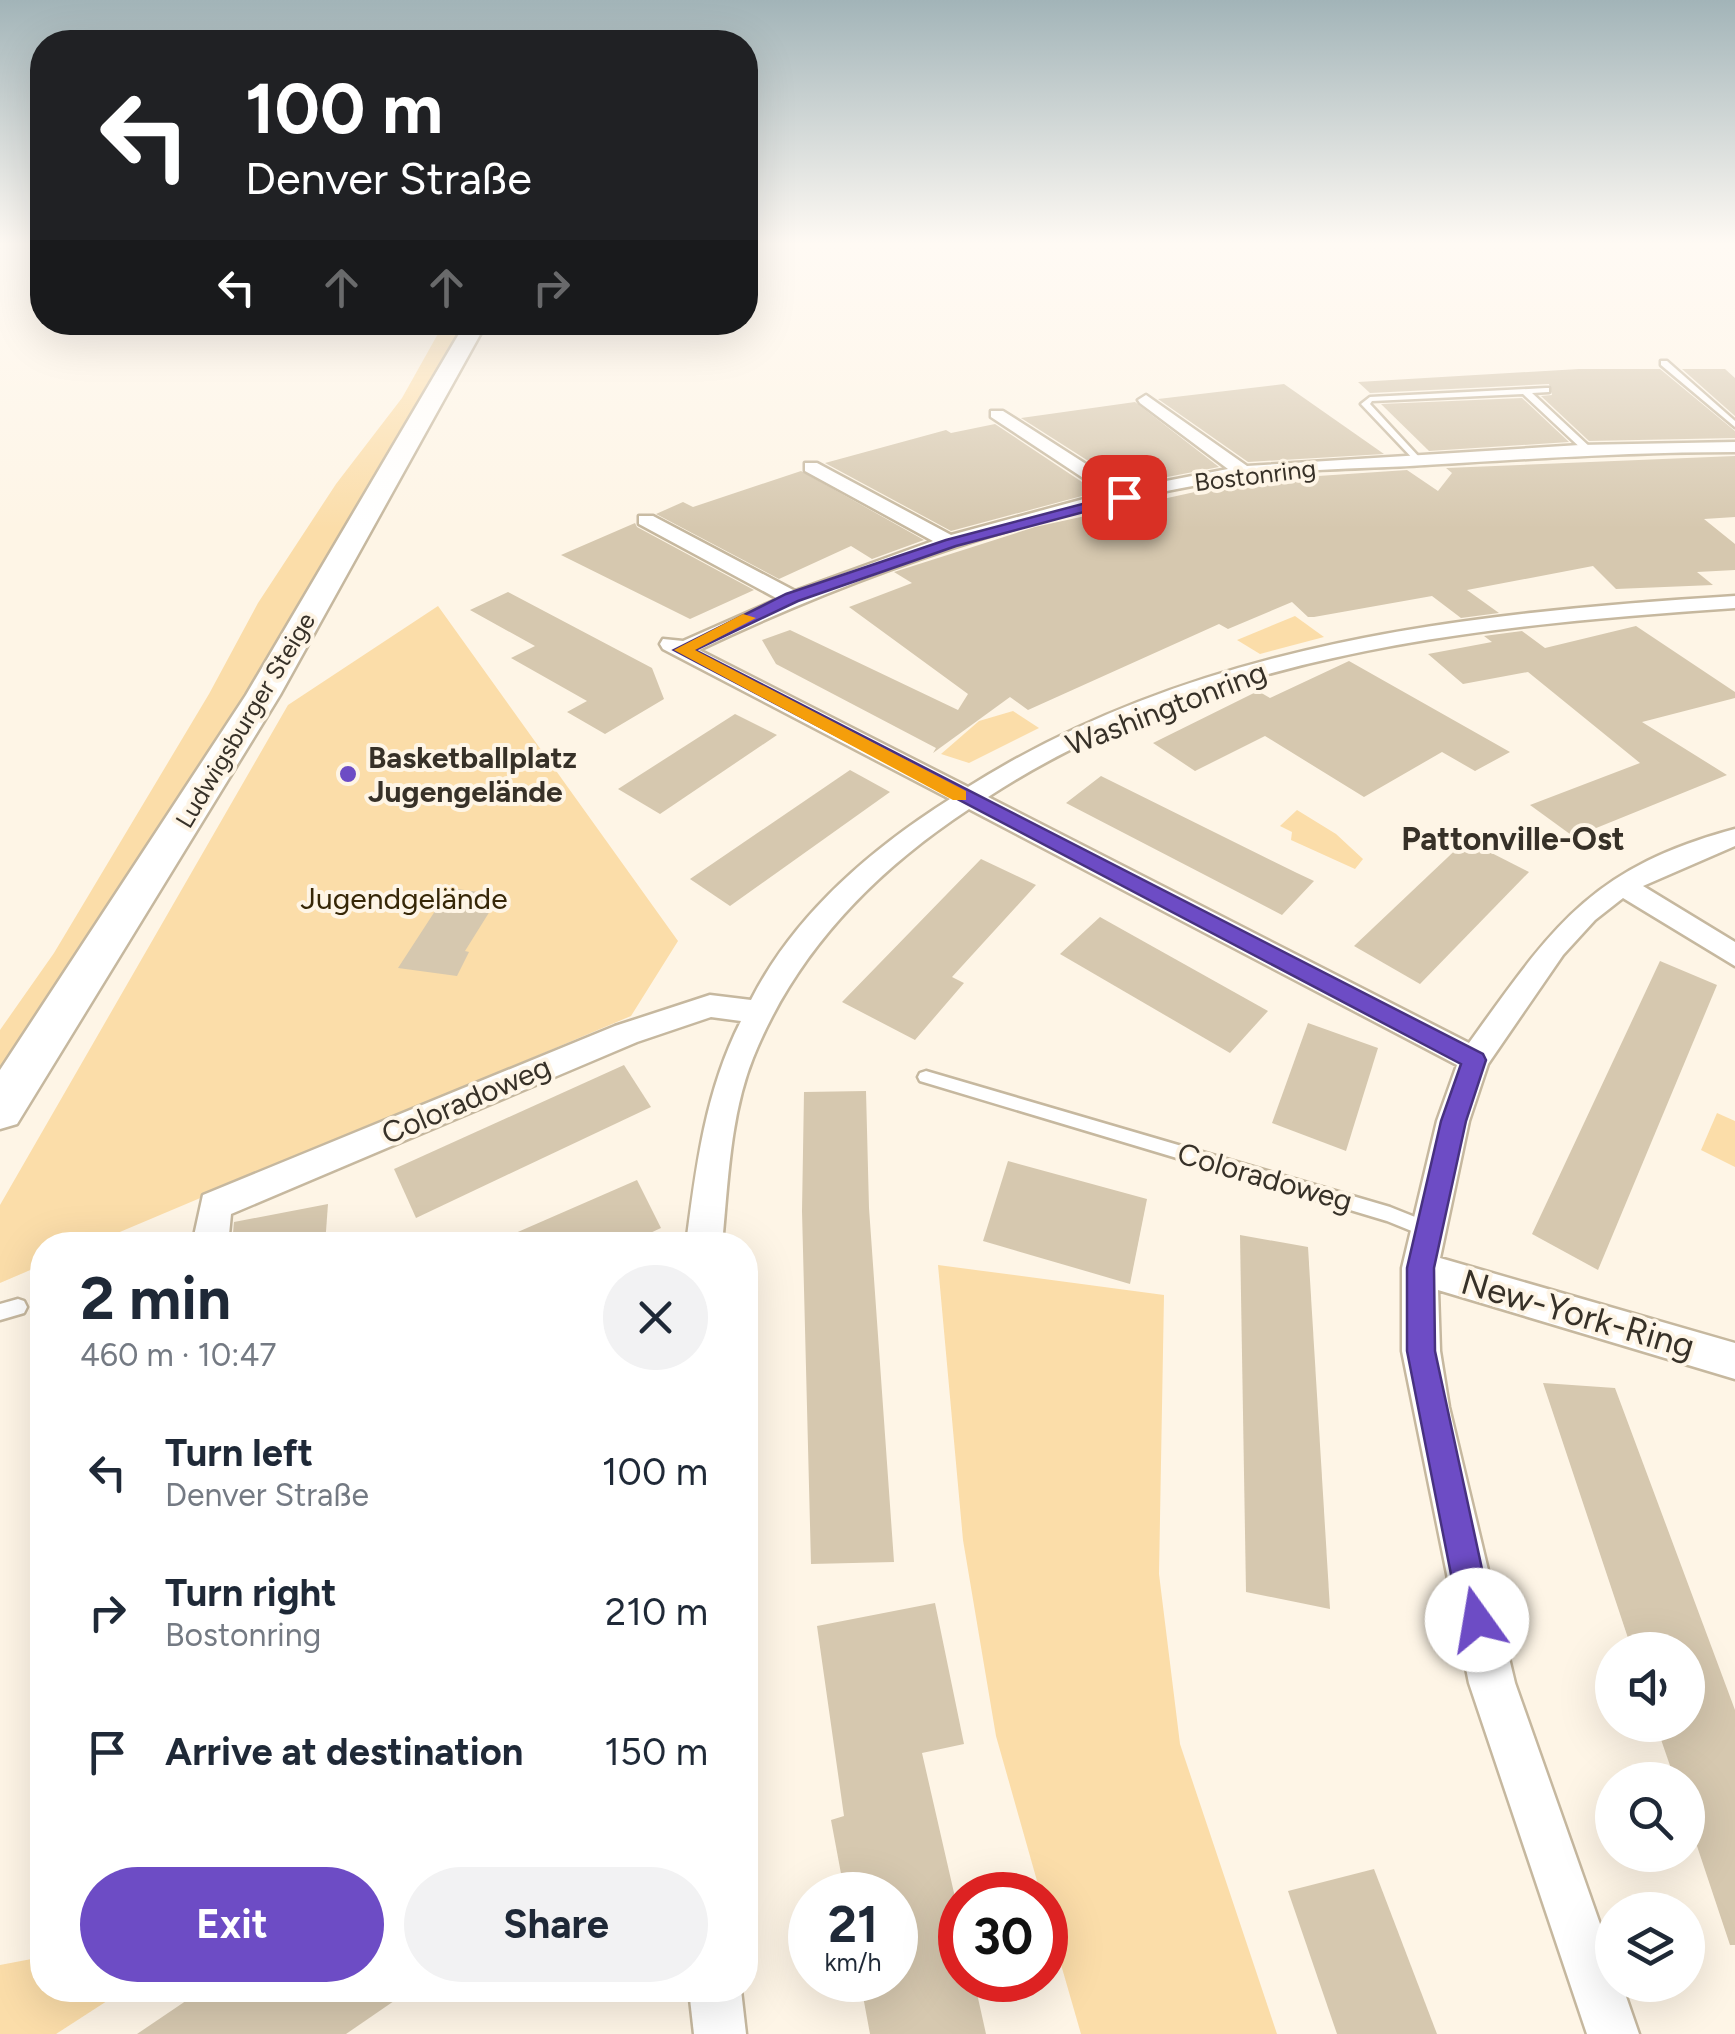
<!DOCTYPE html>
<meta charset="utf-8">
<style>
:root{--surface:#fff;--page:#f2f2f3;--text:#1f2937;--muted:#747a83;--accent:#6d4cc5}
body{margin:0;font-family:Figtree,sans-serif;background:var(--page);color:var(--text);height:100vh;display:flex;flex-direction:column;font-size:38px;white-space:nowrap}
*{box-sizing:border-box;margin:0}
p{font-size:32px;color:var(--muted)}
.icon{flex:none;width:55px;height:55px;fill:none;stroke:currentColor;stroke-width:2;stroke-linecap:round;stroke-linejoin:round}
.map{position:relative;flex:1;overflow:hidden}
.side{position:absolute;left:30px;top:1232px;width:728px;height:770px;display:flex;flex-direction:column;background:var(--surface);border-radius:40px;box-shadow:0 10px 40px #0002}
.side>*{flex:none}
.guide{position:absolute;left:30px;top:30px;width:728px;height:305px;border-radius:40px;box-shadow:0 10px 40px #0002;background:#202124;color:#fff;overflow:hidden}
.tools{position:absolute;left:1595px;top:1632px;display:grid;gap:20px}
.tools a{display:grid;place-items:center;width:110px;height:110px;border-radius:50%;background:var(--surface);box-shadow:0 10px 40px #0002;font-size:50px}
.speed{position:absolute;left:788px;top:1872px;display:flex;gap:20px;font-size:50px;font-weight:700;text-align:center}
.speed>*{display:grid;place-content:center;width:130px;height:130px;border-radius:50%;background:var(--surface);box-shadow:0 10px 40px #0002;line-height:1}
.speed small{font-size:25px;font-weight:400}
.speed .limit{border:15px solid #d22;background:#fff;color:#111}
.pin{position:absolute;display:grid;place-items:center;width:85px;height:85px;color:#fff;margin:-42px;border-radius:20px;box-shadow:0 5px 15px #0006}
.me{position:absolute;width:110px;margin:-55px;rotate:347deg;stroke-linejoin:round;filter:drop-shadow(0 0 8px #0008)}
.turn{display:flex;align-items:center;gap:35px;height:210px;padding:0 50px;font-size:45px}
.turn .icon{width:130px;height:130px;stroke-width:2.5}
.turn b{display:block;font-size:70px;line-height:85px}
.lanes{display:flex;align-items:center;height:95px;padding:0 50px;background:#0003;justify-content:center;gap:50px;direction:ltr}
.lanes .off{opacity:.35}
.round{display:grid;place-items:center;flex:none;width:105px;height:105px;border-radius:52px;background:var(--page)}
.summary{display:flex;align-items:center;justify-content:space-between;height:170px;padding:0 50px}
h1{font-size:60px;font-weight:700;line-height:75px}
.primary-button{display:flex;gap:20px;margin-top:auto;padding:20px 50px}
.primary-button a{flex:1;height:115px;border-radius:60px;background:var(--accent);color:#fff;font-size:40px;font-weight:700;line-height:115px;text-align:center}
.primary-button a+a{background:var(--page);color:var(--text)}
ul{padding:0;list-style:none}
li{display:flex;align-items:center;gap:30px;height:140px;padding:0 50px}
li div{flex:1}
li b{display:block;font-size:38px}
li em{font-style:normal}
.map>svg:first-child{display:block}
</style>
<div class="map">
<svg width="1735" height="2034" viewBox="0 0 1735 2034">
<rect width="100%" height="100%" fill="#fef5e6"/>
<g fill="#fbdda9">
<path d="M444,323H468L403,445L0,1089V1030L54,953L209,694L258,603L336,484L402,398Z"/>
<path d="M438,606L678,941L631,1016L89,1245H42V1265L0,1283V1205L288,705Z"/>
<path d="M1295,616L1324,637L1260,654L1237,640Z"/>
<path d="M1013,711L1039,728L969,763L941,754L979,721Z"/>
<path d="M1297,810L1336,834L1363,859L1355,869L1291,840L1292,832L1280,826Z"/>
<path d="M1717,1113L1735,1121V1167L1701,1150Z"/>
<path d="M938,1265L1164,1295L1159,1574L1180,1744L1277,2034H1081L1045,1909V1895H1041L996,1736L963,1540Z"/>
<path d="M42,1957V1990H124L56,2034H0V1965Z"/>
</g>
<g fill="#d6c8af">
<path d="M1579,369H1660L1735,431V438L1589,441L1541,396L1552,395L1549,384L1370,393L1358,382Z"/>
<path d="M1682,369H1725L1735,378V416Z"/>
<path d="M1284,384L1384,454L1248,462L1158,399Z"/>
<path d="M1522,398L1569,442L1429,451L1381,404Z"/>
<path d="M1135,402L1219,467L1126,485L1021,418Z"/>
<path d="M995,424L1097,492L951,531L825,463L946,430L951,433Z"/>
<path d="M1735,456V517L1704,519L1735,544V570L1697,572L1713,585L1616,589L1593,566L1467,590L1499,613L1461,618L1432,596L1314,617H1308L1292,602L1228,629L1219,624L1028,710L1010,697L933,753L936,748L776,664L762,640L790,630L958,710L968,694L849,607L912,583L894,572L1035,527L1245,481L1407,470L1438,491L1452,473L1446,468Z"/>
<path d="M801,471L924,540L872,559L851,546L779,579L656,514L683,502L693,507Z"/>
<path d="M635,523L637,527L754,590L690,619L561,555Z"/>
<path d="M508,592L652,668L664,699L605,734L567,712L587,701L511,658L535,646L470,610Z"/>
<path d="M1636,626L1735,692V698L1642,722L1727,775L1574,837L1530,805L1640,763L1528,672L1463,684L1428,654L1492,642L1484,636L1522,631L1545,648Z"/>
<path d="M1349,661L1510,752L1475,771L1442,752L1364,797L1265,736L1195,771L1153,743L1258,691L1270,698Z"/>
<path d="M735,714L777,735L660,814L618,789Z"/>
<path d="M850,770L890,792L730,906L690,879Z"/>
<path d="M1101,776L1297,873L1314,881L1282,915L1066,803Z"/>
<path d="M1466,840L1529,872L1420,984L1354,946Z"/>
<path d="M981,859L1036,885L952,977L964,983L915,1040L842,1002Z"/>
<path d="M450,888L500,895L465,951L469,952L457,976L398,968Z"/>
<path d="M1100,917L1268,1011L1230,1053L1060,954Z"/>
<path d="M1660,961L1717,985L1598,1270L1532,1234Z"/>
<path d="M1308,1023L1378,1048L1346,1151L1272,1123Z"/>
<path d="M624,1065L651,1107L416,1218L394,1169Z"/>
<path d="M866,1091L869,1208L894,1562L811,1564L802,1211L804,1092Z"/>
<path d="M1008,1161L1147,1199L1130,1284L983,1241Z"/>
<path d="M637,1180L661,1228L624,1245H488Z"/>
<path d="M328,1204L325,1245H232L234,1222Z"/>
<path d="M1240,1235L1308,1247L1330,1609L1246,1592Z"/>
<path d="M1543,1383L1615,1388L1735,1710V1945H1730L1688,1819V1780H1675L1656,1725H1688V1650H1632Z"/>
<path d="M935,1603L964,1744L922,1753L960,1919V1980H974L986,2034H870L860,1980H895V1895H845L831,1820L844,1816L817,1626Z"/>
<path d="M1374,1869L1437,2034H1337L1288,1891Z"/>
<path d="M202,1990H410L346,2034H137Z"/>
</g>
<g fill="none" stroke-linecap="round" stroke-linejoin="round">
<g stroke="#c6b89f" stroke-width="5">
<g id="service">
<path d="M1661,361H1667L1735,421V427L1661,365Z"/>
<path d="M1546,388H1549V392L1532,393L1591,448V452H1585L1523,394L1372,401L1370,404L1420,458V462L1417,463L1361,404L1370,397Z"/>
<path d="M926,1071L1390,1207L1435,1225L1438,1230L1435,1235L1429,1238L1387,1221L920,1081L918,1077L920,1073Z"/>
<path d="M18,1299L24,1301L27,1307L24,1313L0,1320V1304Z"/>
</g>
</g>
<g stroke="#c6b89f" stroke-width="5">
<g id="minor">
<path d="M1146,395L1247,466L1580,445L1735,442V452C1631,452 1528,459 1425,465C1365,469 1304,468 1244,477C1054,507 873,567 699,650L968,787C1200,641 1468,613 1735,596V608C1475,626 1213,651 988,797L1469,1043C1552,928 1590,868 1735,829V846L1643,886L1735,942V966L1623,898L1595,920L1563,955L1488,1064L1469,1121L1440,1258L1735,1343V1379L1438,1290L1440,1351L1449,1407L1515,1683L1612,1958V1985H1622L1639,2034H1587L1469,1683L1402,1351V1268L1437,1121L1457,1065L969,809C875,871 796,951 753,1058C730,1115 728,1184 722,1245H686C696,1167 705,1092 741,1021L711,1017L637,1042L231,1214L228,1245H192L203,1195L615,1026L710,995L751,1000C794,915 871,849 950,799L663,649L660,644L663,639L683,641L778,599L639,524V516H653L795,591L933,541L805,471V463H817L951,535L1106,493L991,417V411H1003L1125,489L1228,469L1140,403L1138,400Z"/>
<path d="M689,1990H741L746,2034H694Z"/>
</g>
</g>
<g stroke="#c6b89f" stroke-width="5">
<path id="secondary" d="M466,322H487L280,695L17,1124L0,1129V1070L246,695Z"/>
</g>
<use href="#service" fill="#fff" fill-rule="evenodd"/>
<use href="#minor" fill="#fff" fill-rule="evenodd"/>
<use href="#secondary" fill="#fff" fill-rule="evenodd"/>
</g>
<linearGradient id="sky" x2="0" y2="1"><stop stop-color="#a2b4b8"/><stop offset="0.46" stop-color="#fffaf4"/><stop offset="1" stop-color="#fffaf4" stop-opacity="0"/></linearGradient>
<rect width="1735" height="529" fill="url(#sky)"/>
<path fill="#6d4cc5" stroke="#473180" stroke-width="2.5" d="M1124,493L1131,497L1129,500L956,546L798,601L695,650L1483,1054L1486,1060L1466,1121L1434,1268L1435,1351L1493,1620L1488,1631L1477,1636L1465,1631L1460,1620L1407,1351V1268L1441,1121L1461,1064L674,650L786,594L946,540Z"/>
<path fill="#f59e0b" d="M743,614L756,618L695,650L966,791V800H953L674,650Z"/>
<circle fill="#6d4cc5" stroke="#fef5e6" stroke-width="4" cx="348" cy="774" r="10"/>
<g text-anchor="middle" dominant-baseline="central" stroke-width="8" stroke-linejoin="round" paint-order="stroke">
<g font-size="25" fill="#373128" stroke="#fef5e6">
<text transform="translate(1255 475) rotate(-7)">Bostonring</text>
<text transform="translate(245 720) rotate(-59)">Ludwigsburger Steige</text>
</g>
<g font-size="30" fill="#373128" stroke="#fef5e6">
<text transform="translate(1166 708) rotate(-21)">Washingtonring</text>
<text transform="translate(466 1100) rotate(-23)">Coloradoweg</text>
<text transform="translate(1265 1177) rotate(16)">Coloradoweg</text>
</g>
<g font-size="30" font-weight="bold" fill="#373128" stroke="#fef5e6" text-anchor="start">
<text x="368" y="757">Basketballplatz<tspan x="368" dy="34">Jugengelände</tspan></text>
</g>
<g font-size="30" fill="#362707" stroke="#fef5e6">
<text x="404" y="898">Jugendgelände</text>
</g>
<g font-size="32" font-weight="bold" fill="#373128" stroke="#fef5e6">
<text x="1513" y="839">Pattonville-Ost</text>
</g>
<g font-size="35" fill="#373128" stroke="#fef5e6">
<text transform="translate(1578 1314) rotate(16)">New-York-Ring</text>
</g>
</g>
</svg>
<div class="tools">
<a><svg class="icon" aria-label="sound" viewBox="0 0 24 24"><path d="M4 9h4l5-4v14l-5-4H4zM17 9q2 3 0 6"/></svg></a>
<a><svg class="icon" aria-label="search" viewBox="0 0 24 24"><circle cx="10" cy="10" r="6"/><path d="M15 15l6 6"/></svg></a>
<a><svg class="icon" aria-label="layers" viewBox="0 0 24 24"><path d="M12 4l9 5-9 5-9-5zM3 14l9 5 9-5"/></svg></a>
</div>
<div class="speed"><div>21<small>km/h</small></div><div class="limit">30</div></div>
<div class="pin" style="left:1124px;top:497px;background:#d93025"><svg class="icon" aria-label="arrive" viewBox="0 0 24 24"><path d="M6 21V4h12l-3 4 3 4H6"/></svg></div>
<svg class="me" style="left:1477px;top:1620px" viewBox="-20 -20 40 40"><circle r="19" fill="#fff"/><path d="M0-13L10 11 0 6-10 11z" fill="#6d4cc5"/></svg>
<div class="guide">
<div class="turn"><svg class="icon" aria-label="left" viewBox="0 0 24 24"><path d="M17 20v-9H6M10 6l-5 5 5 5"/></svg><div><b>100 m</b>Denver Straße</div></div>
<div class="lanes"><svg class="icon" aria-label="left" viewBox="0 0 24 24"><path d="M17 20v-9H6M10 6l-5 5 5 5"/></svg><svg class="icon off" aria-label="ahead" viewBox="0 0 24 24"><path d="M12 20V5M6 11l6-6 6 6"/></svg><svg class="icon off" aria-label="ahead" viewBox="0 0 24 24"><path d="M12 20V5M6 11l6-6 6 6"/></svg><svg class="icon off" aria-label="right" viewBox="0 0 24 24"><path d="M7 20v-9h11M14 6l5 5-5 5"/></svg></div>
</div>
<section class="side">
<div class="summary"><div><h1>2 min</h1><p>460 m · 10:47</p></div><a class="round"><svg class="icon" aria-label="close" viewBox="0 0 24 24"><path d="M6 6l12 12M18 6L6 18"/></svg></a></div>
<ul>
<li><svg class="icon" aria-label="left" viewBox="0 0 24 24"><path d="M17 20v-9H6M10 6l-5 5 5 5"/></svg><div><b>Turn left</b><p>Denver Straße</p></div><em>100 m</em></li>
<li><svg class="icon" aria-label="right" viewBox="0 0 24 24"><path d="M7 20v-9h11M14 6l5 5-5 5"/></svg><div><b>Turn right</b><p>Bostonring</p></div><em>210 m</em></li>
<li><svg class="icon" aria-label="arrive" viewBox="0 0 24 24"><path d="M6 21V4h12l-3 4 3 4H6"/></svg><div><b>Arrive at destination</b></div><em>150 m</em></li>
</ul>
<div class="primary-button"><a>Exit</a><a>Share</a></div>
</section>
</div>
